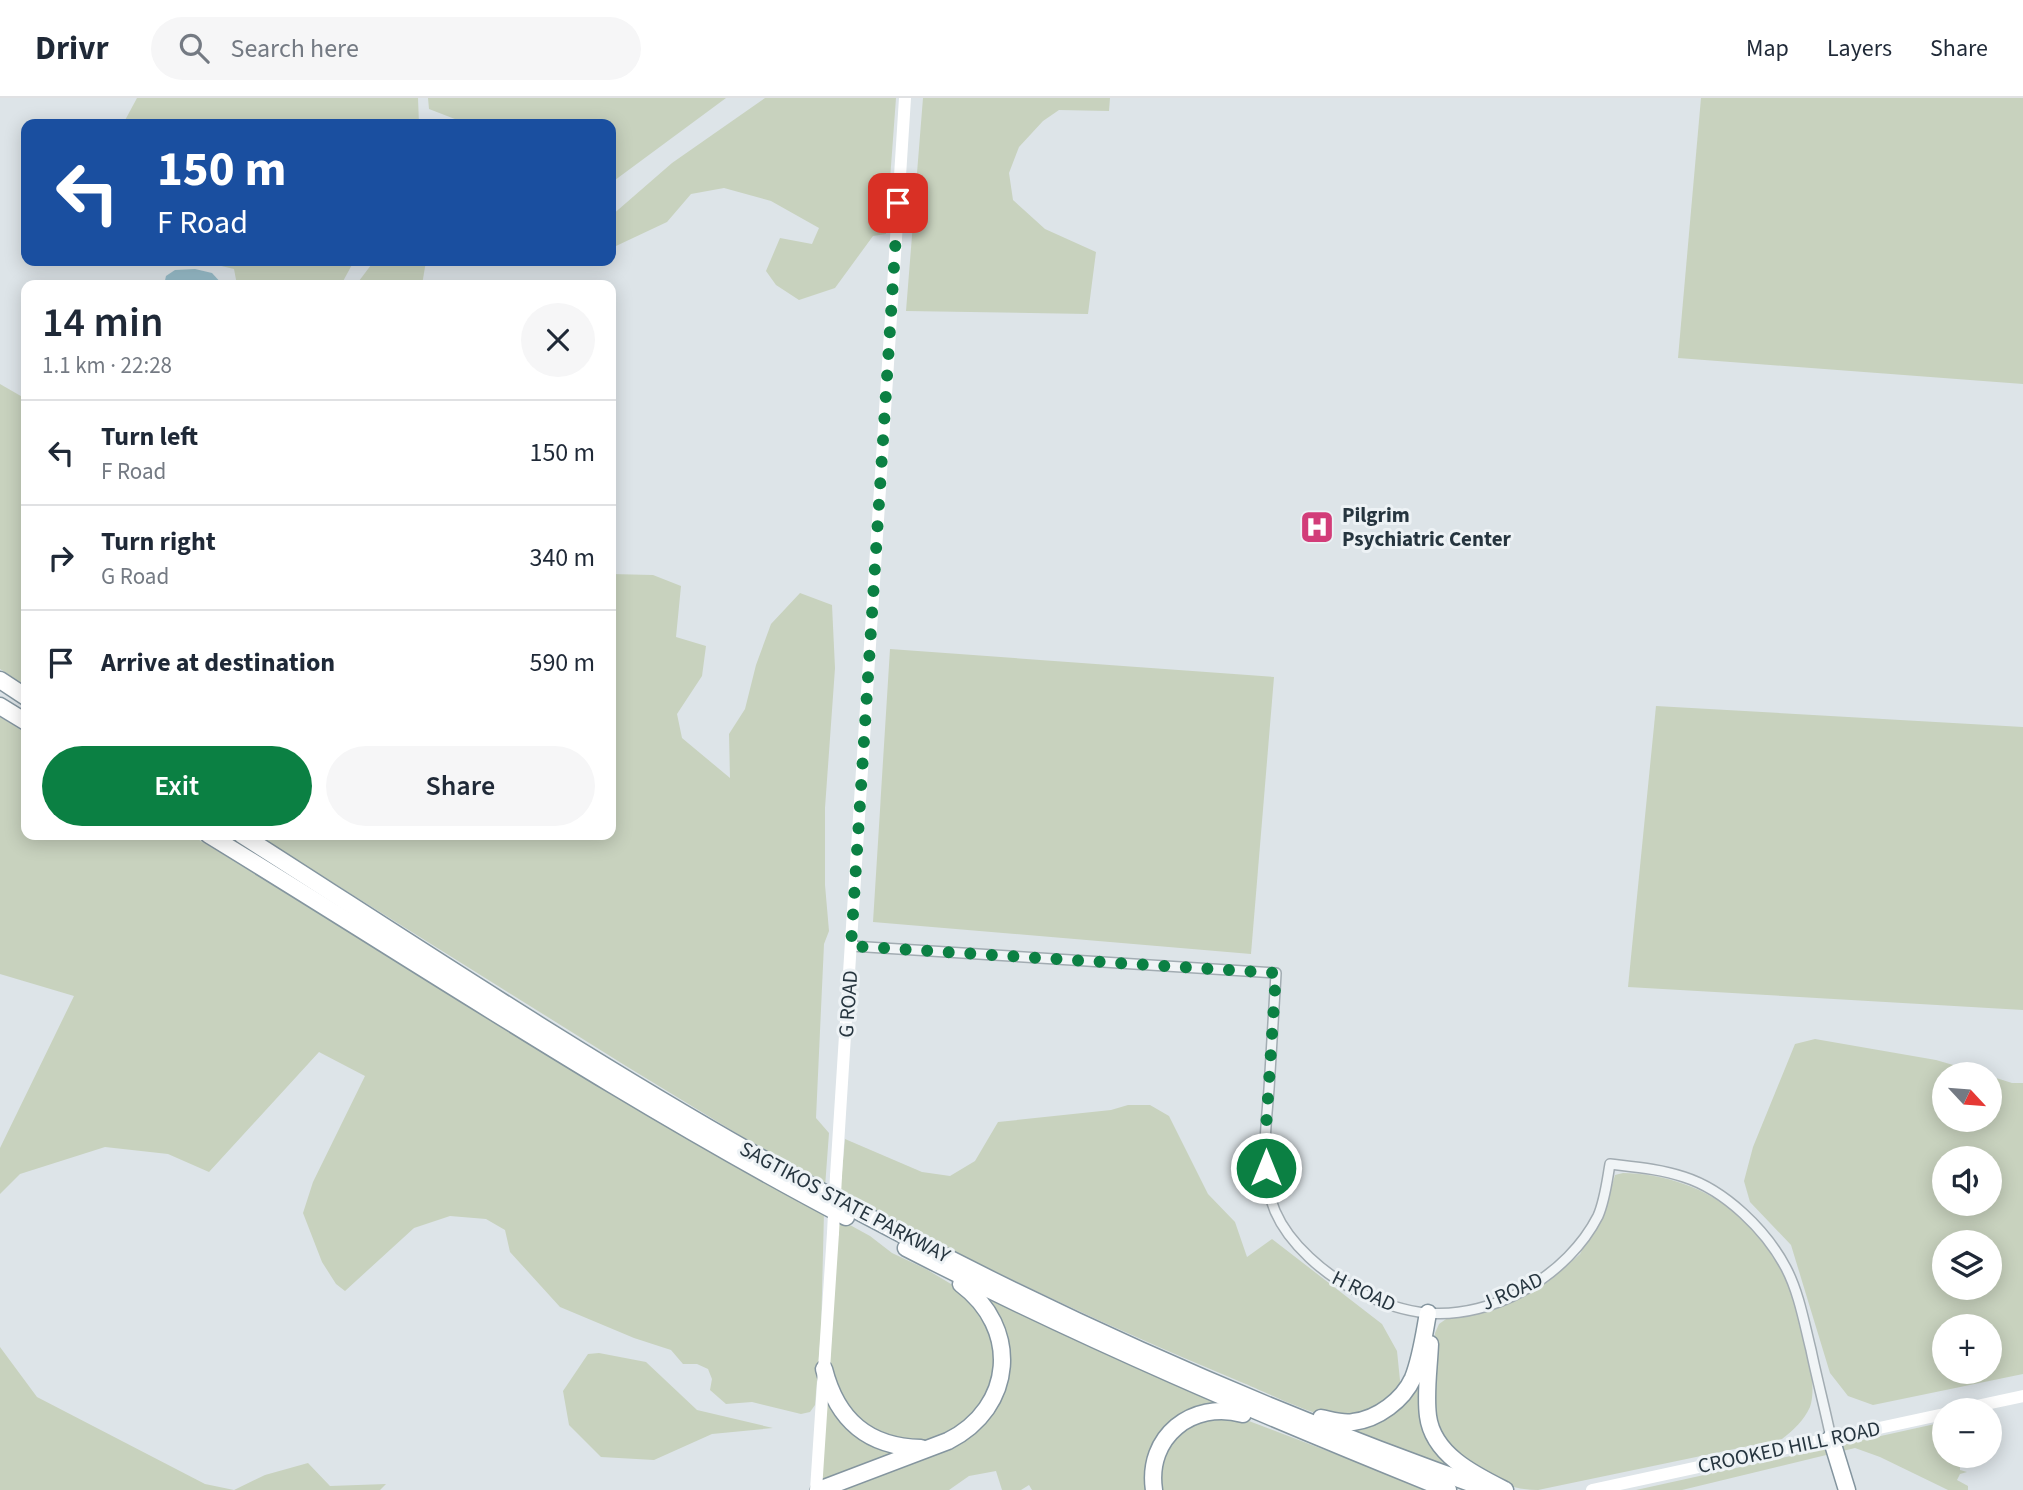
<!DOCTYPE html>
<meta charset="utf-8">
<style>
:root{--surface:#fff;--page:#f6f6f7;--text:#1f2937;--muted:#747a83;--line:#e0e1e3;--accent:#0b8043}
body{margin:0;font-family:"Source Sans 3",sans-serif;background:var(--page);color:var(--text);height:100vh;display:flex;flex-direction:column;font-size:26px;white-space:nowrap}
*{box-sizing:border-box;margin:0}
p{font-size:23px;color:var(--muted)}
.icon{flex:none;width:38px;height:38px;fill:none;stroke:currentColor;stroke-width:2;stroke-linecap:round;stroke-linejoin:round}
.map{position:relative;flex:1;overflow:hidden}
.panel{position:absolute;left:21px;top:182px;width:595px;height:560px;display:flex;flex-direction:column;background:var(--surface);border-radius:14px;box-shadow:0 4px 18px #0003}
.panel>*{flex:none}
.hud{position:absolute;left:21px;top:21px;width:595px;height:147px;border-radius:14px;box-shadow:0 4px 18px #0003;background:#1a4fa0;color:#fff;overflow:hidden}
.needle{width:46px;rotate:116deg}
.fabs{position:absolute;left:1932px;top:964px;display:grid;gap:14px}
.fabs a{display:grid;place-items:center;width:70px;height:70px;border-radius:50%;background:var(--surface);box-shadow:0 4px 18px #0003;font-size:35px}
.pin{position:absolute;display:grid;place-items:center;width:60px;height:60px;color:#fff;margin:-30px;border-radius:14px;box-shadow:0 4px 10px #0006}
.me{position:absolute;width:77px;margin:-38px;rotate:0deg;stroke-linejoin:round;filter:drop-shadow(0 0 5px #0008)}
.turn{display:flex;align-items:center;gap:24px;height:147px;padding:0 21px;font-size:32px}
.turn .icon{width:91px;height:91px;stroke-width:2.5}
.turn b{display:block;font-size:49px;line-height:60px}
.round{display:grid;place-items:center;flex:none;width:74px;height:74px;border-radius:37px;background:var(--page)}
.summary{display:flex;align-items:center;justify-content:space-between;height:119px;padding:0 21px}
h1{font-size:42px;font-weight:600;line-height:52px}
.button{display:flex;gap:14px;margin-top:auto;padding:14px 21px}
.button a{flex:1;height:80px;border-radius:42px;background:var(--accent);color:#fff;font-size:28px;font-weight:600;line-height:80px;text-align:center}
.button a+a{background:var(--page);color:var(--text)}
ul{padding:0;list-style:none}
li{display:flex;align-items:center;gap:21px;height:105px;padding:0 21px;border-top:2px solid var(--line)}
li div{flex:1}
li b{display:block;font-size:26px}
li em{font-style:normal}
header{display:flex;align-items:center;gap:42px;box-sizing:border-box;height:98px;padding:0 35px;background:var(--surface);border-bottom:2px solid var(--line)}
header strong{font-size:33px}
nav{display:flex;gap:38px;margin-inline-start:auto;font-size:24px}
.search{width:490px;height:63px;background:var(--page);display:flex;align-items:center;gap:18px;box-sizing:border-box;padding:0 24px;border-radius:38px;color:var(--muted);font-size:26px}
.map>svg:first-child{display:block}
</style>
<header>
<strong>Drivr</strong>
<div class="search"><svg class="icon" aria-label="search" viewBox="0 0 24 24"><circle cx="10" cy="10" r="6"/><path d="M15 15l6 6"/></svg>Search here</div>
<nav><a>Map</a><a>Layers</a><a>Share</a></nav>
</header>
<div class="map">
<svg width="2023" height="1392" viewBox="0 0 2023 1392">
<rect width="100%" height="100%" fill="#dde4e8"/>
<g fill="#c8d2be" fill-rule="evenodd">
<path d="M137,0H418L419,26H123Z"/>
<path d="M428,0H726L611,85V26H468L465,21L460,23L429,11Z"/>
<path d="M765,0H896L886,136L873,138L835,190L799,202L776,187L766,173L780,140L812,146L819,130L771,103L724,90L691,96L667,124L616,148L611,146V118L672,65Z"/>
<path d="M923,0H1110L1109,13L1059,12L1043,23L1019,49L1009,75L1013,102L1045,131L1096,154L1088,216L906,213Z"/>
<path d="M1701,0H2023V286L1678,260Z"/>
<path d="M200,163H354L341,187H237L234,171Z"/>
<path d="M374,163H426L422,187H356Z"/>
<path d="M0,286L26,301V588L0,571Z"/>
<path d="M611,476L653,477L681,488L676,539L706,548L702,578L677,616L682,640L730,680L729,636L745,611L756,567L771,526L800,495L832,507L835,570L825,710V787L829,833L824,846L816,1020L829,1035L825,1089L626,968L257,737H611Z"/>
<path d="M890,551L1274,579L1251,856L873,824Z"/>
<path d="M1656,608L2023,629V912L1628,889Z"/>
<path d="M0,619L26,635V737H191L433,883L574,973L799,1100L798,1104L824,1114L821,1234L815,1307L810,1314L801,1316L752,1304L726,1306L710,1292L712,1281L708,1271L697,1266H683L671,1252L634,1240L560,1209L510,1154L505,1132L486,1121L450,1118L414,1130L345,1193L336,1186L322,1164L303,1115L313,1084L365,978L319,954L209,1074L168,1056L105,1049L20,1076L0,1096V1050L74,898L0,876Z"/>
<path d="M1815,941L1936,962L1984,976H1944V1022H1990V978L2012,985H2023V1276L1873,1307L1848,1298L1830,1275L1791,1147L1750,1104L1744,1083L1753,1049L1795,946ZM1944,1060H1990V1106H1944ZM1944,1144H1990V1190H1944ZM1944,1228H1990V1274H1944Z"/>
<path d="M1128,1007H1150L1169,1018L1208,1096L1235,1124L1247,1159L1272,1141L1382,1226L1397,1253L1401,1292C1383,1308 1367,1321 1341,1321C1320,1321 1263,1293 1241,1284C1105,1228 972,1164 840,1096L845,1041L922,1074L950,1078L975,1063L998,1024L1111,1012Z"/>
<path d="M1623,1075C1661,1075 1708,1090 1736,1116C1747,1126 1761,1139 1769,1151C1777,1164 1786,1180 1792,1194C1802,1218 1819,1285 1810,1309C1804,1322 1794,1332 1782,1341L1538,1392C1517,1392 1501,1386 1483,1375C1420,1339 1431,1298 1435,1235L1439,1226L1449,1219L1514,1202L1548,1184L1580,1156L1605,1111L1615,1077Z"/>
<path d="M839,1121L870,1138L892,1155L926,1171L961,1192L982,1212L996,1252L988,1297L961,1328L927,1344L889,1342L863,1329L831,1285L830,1263Z"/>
<path d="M985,1198L1018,1213L1226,1306L1177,1320L1148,1392H1032L1029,1387L1021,1392H1002L996,1373L969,1378L949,1392H830L969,1335L1004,1281Z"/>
<path d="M0,1249L37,1299L205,1386L234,1392L265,1377L308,1365L330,1388L386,1386L380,1392H0Z"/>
<path d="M599,1255L646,1264L697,1312L773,1330L712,1336L654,1362L601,1359L569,1327L563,1293L588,1256Z"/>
<path d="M1420,1276L1421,1300L1460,1374L1335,1328L1375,1325Z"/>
<path d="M826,1301L900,1353L821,1385Z"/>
<path d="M1212,1317L1241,1320L1430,1392H1159C1156,1368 1163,1341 1185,1327C1193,1323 1204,1321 1212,1317Z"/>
<path d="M1944,1324V1358H1960V1372L1967,1374L1960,1376L1957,1382L1968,1388V1392H1948L1880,1359L1855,1350L1682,1392H1636Z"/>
</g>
<path fill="#97bcc9" d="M195,171L212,175L223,187H164L166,178L175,172Z"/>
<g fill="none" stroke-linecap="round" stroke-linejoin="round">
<g stroke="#a2acb2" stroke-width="12">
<path id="street" d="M851,848L1276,875C1274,914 1271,953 1269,991C1266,1030 1259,1075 1275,1113C1289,1146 1325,1177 1357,1193C1379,1204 1402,1213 1427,1215C1494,1221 1568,1177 1598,1118C1605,1102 1607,1083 1610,1066C1635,1069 1660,1071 1684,1079C1725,1092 1766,1132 1786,1170C1799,1195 1804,1224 1811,1252C1817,1281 1825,1311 1831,1340"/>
</g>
<g stroke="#84959f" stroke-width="19">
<g id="highway">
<path d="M0,582L26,599"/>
<path d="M0,608L26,624"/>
<path d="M209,737C420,866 627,1004 846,1119"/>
<path d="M242,737C411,845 579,957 754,1056C989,1189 1236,1303 1490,1392"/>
<path d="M906,1150C1083,1241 1264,1318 1448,1392"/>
<path d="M1430,1246C1429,1270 1425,1295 1428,1318C1433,1357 1475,1377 1505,1392"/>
<path d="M824,1271C837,1322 868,1349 921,1350"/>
<path d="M1321,1320C1331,1322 1343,1326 1353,1324C1378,1321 1403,1302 1413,1280C1421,1260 1424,1237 1428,1215"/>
<path d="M1831,1340L1847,1392"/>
<path d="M819,1392L948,1343C1015,1309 1020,1230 961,1186"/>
<path d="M1154,1392C1146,1339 1192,1302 1243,1316"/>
</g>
</g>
<use href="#street" stroke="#f0f4f6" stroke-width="9"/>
<g stroke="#fff" stroke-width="12">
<path d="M836,1078L905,0"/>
<path d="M1958,1312L2023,1298"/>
<path d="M816,1392L833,1135"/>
<path d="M1592,1392L1944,1316"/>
</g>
<use href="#highway" stroke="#fff" stroke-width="16"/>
<path stroke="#fff" stroke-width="12" d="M833,1135L836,1078"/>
</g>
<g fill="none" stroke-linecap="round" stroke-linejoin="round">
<path stroke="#0b8043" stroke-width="12" stroke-dasharray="0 21.6" d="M898,105L851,848L1276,875L1265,1046L1266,1070"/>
</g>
<defs>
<g id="hospital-square" transform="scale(1.75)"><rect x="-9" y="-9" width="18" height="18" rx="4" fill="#d23d79" stroke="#edf2f5"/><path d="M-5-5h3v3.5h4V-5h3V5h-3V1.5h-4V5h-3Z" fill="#fff"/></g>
</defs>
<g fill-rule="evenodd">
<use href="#hospital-square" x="1317" y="429"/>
</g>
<g text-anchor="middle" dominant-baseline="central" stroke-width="6" stroke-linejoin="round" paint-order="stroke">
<g font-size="21" font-weight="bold" fill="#26353f" stroke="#edf2f5" text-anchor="start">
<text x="1342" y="417">Pilgrim<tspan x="1342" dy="24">Psychiatric Center</tspan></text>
</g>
<g font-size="21" fill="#26353f" stroke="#edf2f5">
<text transform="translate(848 906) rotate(-86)">G ROAD</text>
<text transform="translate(845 1104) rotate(28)">SAGTIKOS STATE PARKWAY</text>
<text transform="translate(1364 1193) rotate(26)">H ROAD</text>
<text transform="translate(1512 1193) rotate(-24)">J ROAD</text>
<text transform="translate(1789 1349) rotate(-12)">CROOKED HILL ROAD</text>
</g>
</g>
</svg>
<div class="fabs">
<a><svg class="needle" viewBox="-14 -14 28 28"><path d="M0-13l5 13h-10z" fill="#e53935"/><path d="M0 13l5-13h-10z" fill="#747a83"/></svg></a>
<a><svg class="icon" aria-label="sound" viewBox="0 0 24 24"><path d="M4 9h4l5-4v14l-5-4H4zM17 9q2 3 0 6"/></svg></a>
<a><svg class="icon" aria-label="layers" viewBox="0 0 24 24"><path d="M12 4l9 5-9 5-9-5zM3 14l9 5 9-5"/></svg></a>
<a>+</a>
<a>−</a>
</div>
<div class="pin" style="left:898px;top:105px;background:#d93025"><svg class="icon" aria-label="arrive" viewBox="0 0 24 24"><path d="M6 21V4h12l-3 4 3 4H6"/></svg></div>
<svg class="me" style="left:1266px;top:1070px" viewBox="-20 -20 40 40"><circle r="17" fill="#0b8043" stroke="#fff" stroke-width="3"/><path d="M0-11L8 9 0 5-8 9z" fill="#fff"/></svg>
<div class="hud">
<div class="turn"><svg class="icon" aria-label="left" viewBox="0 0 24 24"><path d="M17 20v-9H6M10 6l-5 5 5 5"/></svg><div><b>150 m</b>F Road</div></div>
</div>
<section class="panel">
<div class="summary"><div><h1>14 min</h1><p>1.1 km · 22:28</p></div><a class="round"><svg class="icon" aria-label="close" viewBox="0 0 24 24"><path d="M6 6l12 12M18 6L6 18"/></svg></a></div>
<ul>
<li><svg class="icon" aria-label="left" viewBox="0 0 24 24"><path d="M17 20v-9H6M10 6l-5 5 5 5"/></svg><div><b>Turn left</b><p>F Road</p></div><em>150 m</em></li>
<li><svg class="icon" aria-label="right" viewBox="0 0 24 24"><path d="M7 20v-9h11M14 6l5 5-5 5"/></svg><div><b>Turn right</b><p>G Road</p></div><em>340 m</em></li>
<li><svg class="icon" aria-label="arrive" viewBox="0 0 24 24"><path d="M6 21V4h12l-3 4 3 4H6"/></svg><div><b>Arrive at destination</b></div><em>590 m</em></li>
</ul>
<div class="button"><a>Exit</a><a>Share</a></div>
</section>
</div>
